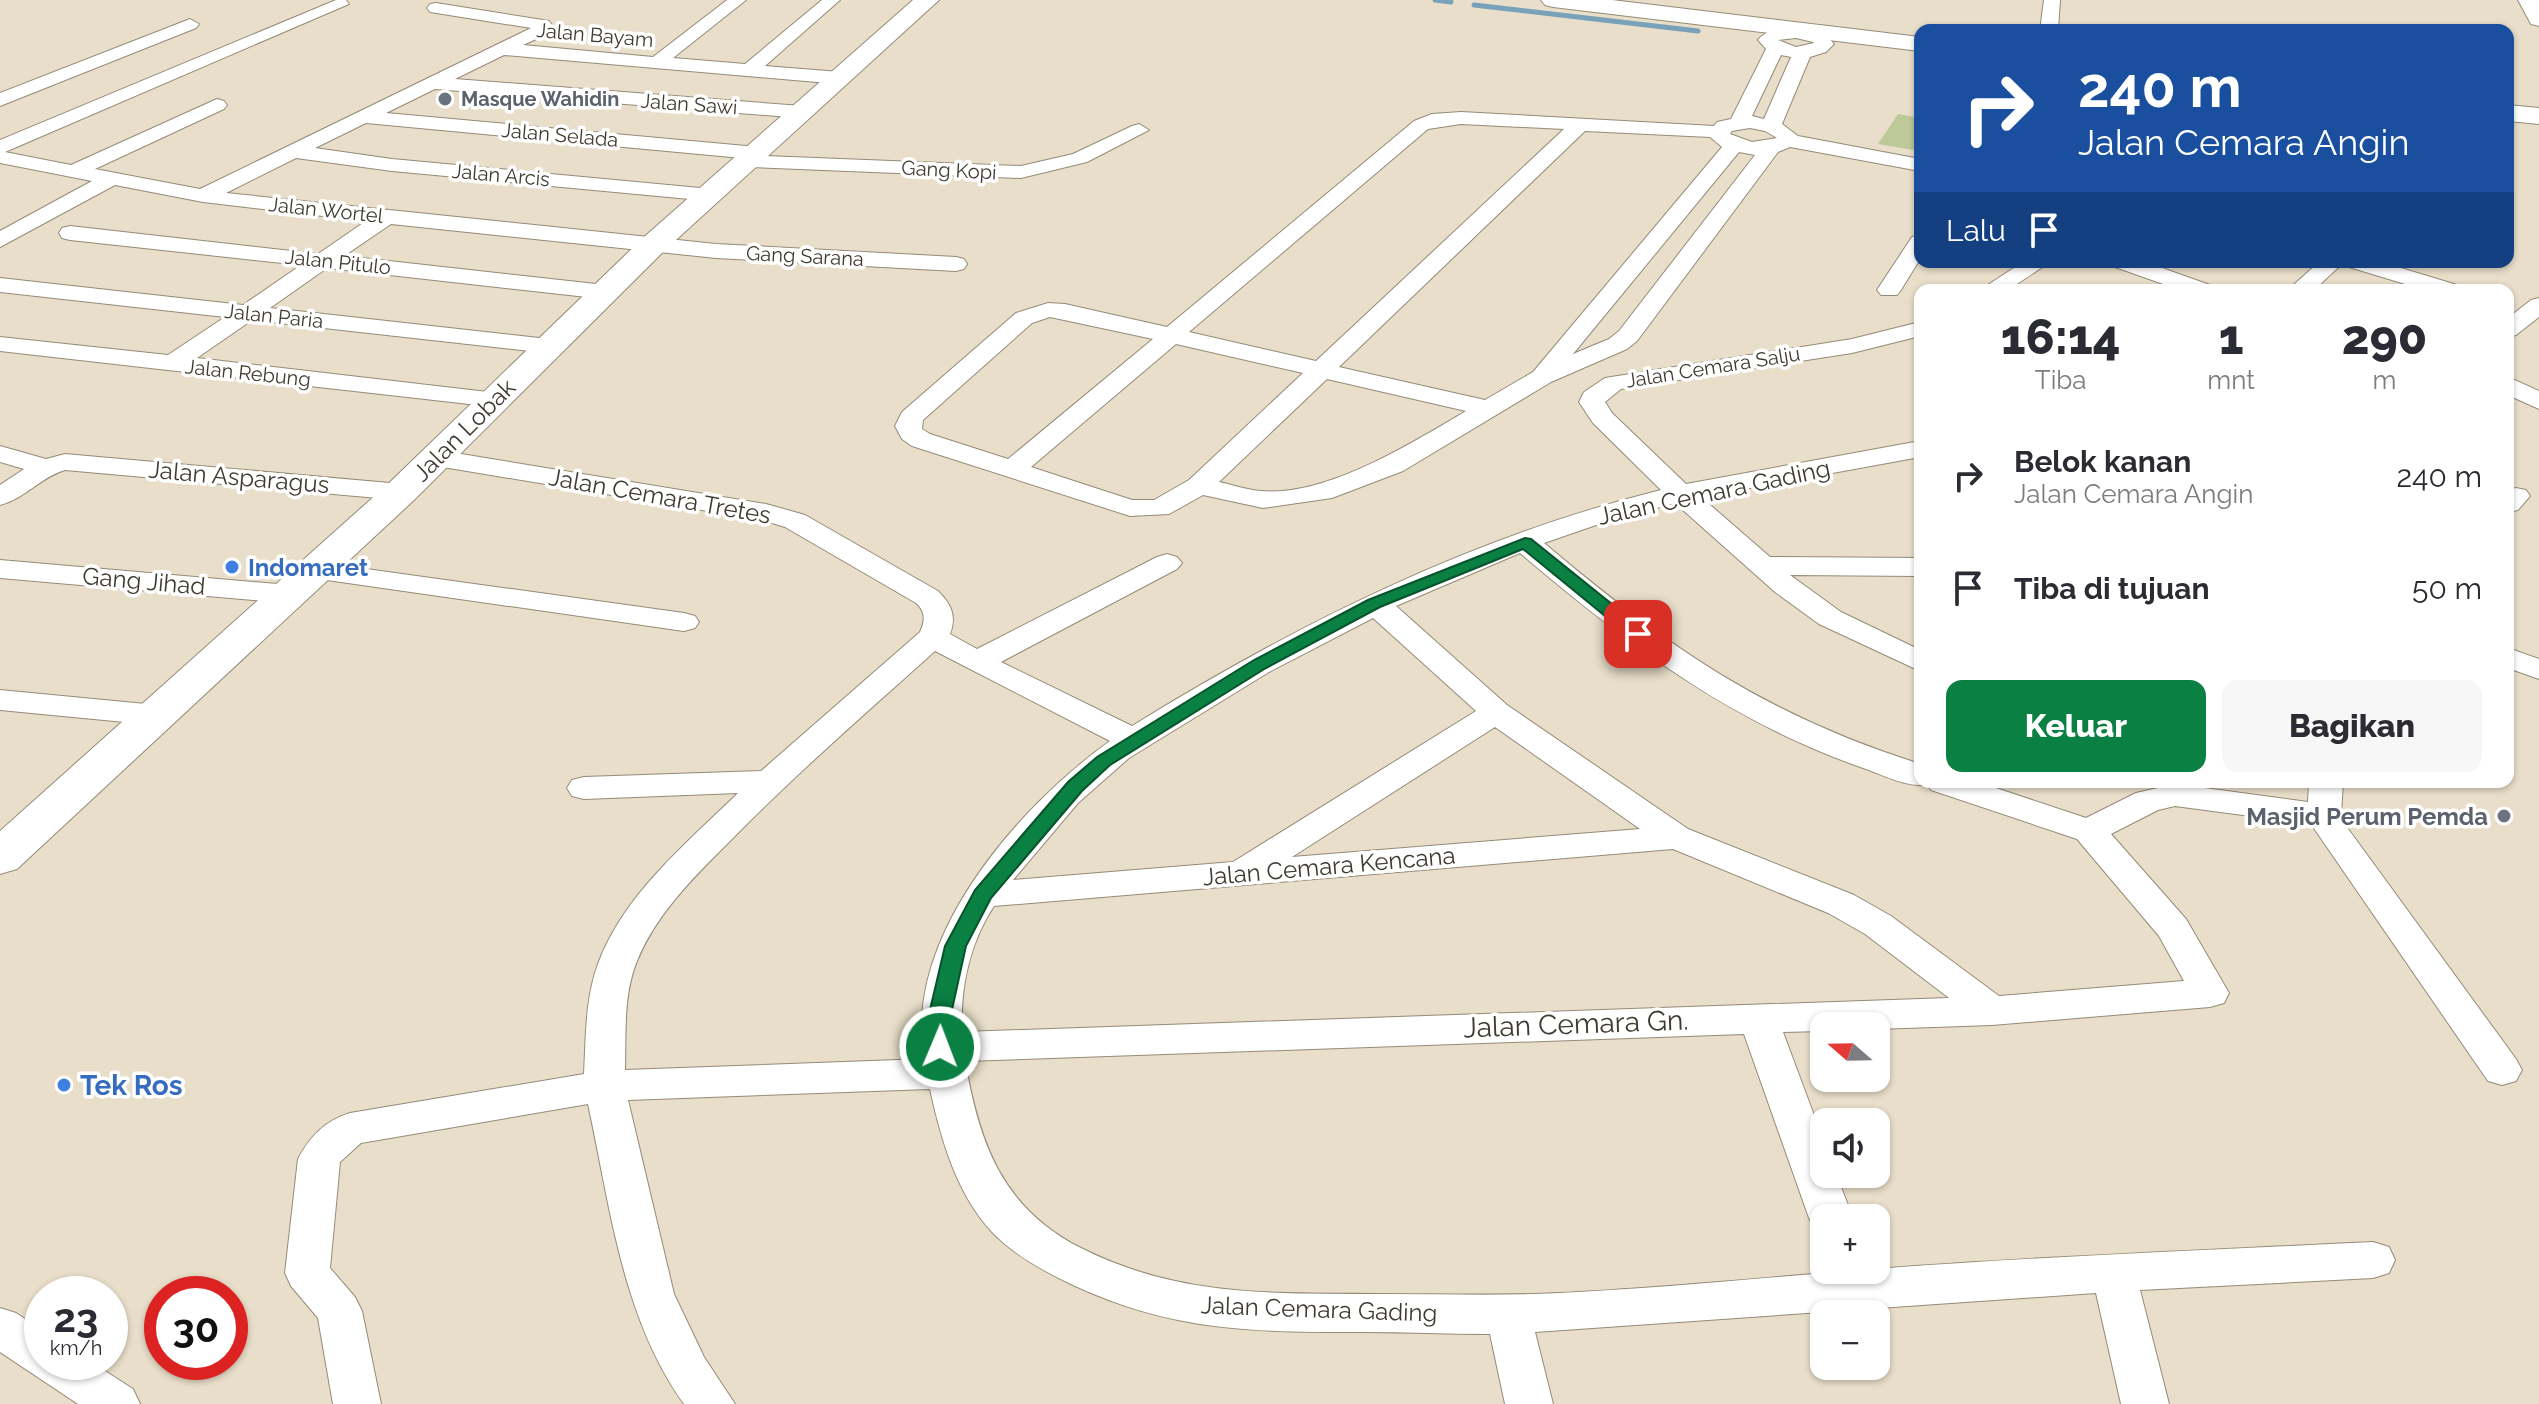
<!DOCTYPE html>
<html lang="id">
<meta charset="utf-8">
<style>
:root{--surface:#fff;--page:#f7f7f7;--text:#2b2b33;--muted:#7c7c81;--accent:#0b8043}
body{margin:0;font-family:Raleway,sans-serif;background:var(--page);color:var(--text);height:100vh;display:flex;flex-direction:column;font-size:30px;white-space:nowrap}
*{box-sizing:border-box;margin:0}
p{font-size:26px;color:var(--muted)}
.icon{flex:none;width:44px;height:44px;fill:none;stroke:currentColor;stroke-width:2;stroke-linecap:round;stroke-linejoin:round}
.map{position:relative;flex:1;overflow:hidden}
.panel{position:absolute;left:1914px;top:284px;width:600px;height:504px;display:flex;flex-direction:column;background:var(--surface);border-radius:16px;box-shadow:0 2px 6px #0004}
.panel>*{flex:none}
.hud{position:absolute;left:1914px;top:24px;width:600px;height:244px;border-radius:16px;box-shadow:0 2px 6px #0004;background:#1a4fa0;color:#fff;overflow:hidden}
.needle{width:52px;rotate:290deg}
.tools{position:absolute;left:1810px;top:1012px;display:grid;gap:16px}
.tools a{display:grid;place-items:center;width:80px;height:80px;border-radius:16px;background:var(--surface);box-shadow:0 2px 6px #0004;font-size:40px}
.speed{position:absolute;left:24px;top:1276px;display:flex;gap:16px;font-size:40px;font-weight:700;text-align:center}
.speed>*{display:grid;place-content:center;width:104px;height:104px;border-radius:50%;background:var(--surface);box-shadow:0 2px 6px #0004;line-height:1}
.speed small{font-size:20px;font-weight:400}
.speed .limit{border:12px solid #d22;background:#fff;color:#111}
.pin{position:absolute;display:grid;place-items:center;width:68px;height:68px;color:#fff;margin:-34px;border-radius:16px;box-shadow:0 4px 12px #0006}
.me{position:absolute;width:88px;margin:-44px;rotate:1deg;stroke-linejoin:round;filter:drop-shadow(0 0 6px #0008)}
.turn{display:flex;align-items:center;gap:28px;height:168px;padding:0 32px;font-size:36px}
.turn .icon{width:104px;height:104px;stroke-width:2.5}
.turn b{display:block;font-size:56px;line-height:68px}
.then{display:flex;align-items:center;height:76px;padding:0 32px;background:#0003;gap:16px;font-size:30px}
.eta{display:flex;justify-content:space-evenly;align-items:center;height:136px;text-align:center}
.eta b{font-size:48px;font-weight:800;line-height:56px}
.cta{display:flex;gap:16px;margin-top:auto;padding:16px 32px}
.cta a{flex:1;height:92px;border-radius:16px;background:var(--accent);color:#fff;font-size:32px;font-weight:800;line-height:92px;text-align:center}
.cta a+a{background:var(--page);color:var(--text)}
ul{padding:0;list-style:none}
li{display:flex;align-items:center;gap:24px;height:112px;padding:0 32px}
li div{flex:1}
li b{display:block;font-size:30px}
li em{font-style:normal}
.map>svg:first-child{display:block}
</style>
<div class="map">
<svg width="2539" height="1404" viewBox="0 0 2539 1404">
<rect width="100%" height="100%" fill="#e8dec9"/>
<path fill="#bec999" d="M1898,114L1920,118V151L1878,144Z"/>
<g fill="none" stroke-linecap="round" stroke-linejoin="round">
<g stroke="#77a2b9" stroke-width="5">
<path d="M1435,0L1451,2"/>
<path d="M1474,5L1698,31"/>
</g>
<g stroke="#948b77" stroke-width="2">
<g id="street">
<path d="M336,0H346L349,4L5,152L71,165L217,99L224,101L227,105L224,109L95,169L200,189L531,28L430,12L427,8L430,4L436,3L549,21L552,25L545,35L523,45L653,57L727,0H746L673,58L745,64L822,0H840L765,66L840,72L849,78L840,84L504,55L455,79L802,106L812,112L802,118L435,89L386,113L757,147L764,149L765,156L1021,166L1073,154L1132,126L1139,124L1149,130L1087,162L1021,178L750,167L743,165L740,161L742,158L366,123L315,148L392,159L711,189L722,195L711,201L392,171L296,158L226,193L716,244L956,257L964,259L967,264L964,269L956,271L716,258L391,224L344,256L605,285L613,287L617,292L613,297L605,299L327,268L270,308L548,339L557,341L560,346L557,351L548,353L252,320L197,358L505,394L509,399L505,404L496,407L0,351V337L168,355L225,317L0,292V278L243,305L301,265L70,240L62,238L59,233L62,228L70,226L318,254L366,221L203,202L115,185L0,247V231L92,181L0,163V140Z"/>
<path d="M2044,0H2060L2058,30H2040Z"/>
<path d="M190,19L199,24L196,28L0,106V93Z"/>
<path d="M1796,28L1825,34L1834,44L1826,52L1810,57L1782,124L1798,136L1920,159V171L1790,147L1778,152L1637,341L1627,349L1551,382L1403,471L1332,498L1263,508L1203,495L1169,514L1130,516L912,446L902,439L895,426L902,412L1016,313L1048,303L1065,304L1167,327L1414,121L1432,114L1461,112L1714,126L1717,122L1731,119L1766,49L1758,40C1768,28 1781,29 1796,28ZM1796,38L1813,42L1814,43L1796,47L1778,40ZM1781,55L1791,57L1764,119L1752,116ZM1461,124L1564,129L1316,361L1189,332L1428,129ZM1750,128L1765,131L1777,138L1752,142L1730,134L1732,131ZM1585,131L1710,137L1722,147L1533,372L1485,400L1339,367ZM1739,152L1755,155L1619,331L1609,339L1573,354ZM1050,317L1153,339L1008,459L930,434L922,429L923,420L1032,323ZM1176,344L1303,373L1189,480L1154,500H1132L1031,467ZM1327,379L1466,411C1412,443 1326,497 1261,491C1247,490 1233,485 1219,482Z"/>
<path d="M1920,235V259L1901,290L1897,295H1881L1877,290L1912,237Z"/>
<path d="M2023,262H2050L2008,290H1980Z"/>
<path d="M2112,262H2145L2210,285L2214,290H2180L2115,267Z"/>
<path d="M2319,262H2344L2314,290H2288Z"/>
<path d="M2346,262H2381L2457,285L2461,290H2425L2349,267Z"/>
<path d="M2539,298V317L2516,335L2508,337V318L2531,300Z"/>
<path d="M1920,322V336L1852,353L1621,389L1605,402L1612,413L1686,484L1920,441V457L1701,497L1770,557L1920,558V576L1790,575L1841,612L1920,650V671L1819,624L1775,592L1675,503L1605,522L1544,543C1667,647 1765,715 1920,764V782H1978L2086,818L2136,793L2175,784L2308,802L2309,782H2343L2341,815L2346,826L2516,1059L2522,1070L2516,1081L2502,1085L2488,1081L2311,824L2175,806L2158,810L2111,834L2186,919L2229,993L2224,1003L2210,1007L1992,1025L1876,1029V1026H1824V1031L1783,1032L1824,1142V1174H1836L1853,1218H1824V1233L1816,1230L1809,1218L1744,1034L965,1061C979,1143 1002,1208 1081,1248C1180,1298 1274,1293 1382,1294C1441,1294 1500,1296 1559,1293C1669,1288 1780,1276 1888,1268C2050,1256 2211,1250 2373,1242L2389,1247L2395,1260L2389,1273L2373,1278L2140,1290L2169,1404H2121L2096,1293L1535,1332L1553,1404H1505L1490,1334C1447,1334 1405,1332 1362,1332C1254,1332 1174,1332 1073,1285C1043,1271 1014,1255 992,1232C956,1193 941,1139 930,1089L628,1100L674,1294L704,1357L735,1404H684C622,1318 610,1205 588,1104L361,1143L340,1162L330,1268L355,1297L362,1311L381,1404H333L318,1318L291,1286L285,1273L298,1159C310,1136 325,1121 350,1113L584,1074C586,1037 585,999 598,964C623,895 687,843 738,793L584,799L572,796L567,788L572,780L584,777L761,771L920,632C925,621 926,612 916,603L785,527L762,520L437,466L428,464L424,458L428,452L437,450L766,504L805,515L938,591C951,604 957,616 950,634L977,649L1157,557L1167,554L1177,557L1182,563L1177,569L1001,662L1132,726C1297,624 1472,537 1661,490L1593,423L1579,402L1584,392L1605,378L1852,339ZM1520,553C1627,644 1729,721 1863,768C1881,774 1909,789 1927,784L1931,790L2077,839L2159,936L2184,981L1999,996L1891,916L1854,895L1688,829L1507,705L1396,606ZM1373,618L1476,711L1233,862L1013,880L1078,803L1129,758L1269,672ZM935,651L1110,741C1018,807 901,940 925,1059L625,1070C626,1035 623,995 637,961C657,912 697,874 734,837C798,772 867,712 935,651ZM1495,727L1640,829L1292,857ZM1673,849L1828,913L1865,934L1949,998L962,1032C960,987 970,943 994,906Z"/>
<path d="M2508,377L2539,391V409L2508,395Z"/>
<path d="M0,446L46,459L65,454L401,484L411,486L415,492L411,498L401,500L65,470C41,477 24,499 0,505V485L24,469L0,462Z"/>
<path d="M2516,488L2526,490L2530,496L2518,510L2508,512V490Z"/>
<path d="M0,560L289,585L299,588L304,594L299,600L289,603L0,578Z"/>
<path d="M316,562L684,613L695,616L699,622L695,628L684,631L306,577L301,571L306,565Z"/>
<path d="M2508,648L2539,659V679L2508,668Z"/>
<path d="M0,690L156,705L167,708L172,715L167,722L156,725L0,710Z"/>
<path d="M0,1308L16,1313L42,1330V1362H91L133,1389L140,1404H78L0,1352Z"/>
</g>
</g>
<g stroke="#948b77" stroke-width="2">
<path id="secondary" d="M913,0H939L665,250L414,500L17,869L0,874V831L388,484L643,238Z"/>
</g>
<g stroke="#948b77" stroke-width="2">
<g id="primary">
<path d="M1541,0H1612L1920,37V51L1553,7L1545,5Z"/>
<path d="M2518,0H2539V26L2531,24Z"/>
<path d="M2508,105L2539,108V124L2508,121Z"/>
</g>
</g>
<use href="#street" fill="#fff" fill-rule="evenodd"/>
<use href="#secondary" fill="#fff" fill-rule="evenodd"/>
<use href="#primary" fill="#fff" fill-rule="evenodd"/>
</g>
<path fill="#0b8043" stroke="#07532c" stroke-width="2" d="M1525,538L1531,539L1644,630L1646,634L1644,638H1632L1523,549L1380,607L1266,668L1110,765L1082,791L991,898L966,946L951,1014L952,1047L948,1053L940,1056L932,1053L929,1047V1014L945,946L975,890L1068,782L1097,757L1254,660L1368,600Z"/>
<g fill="#6b7280" stroke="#fff" stroke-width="3">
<circle cx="445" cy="99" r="8"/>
<circle cx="2504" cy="816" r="8"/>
</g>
<g fill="#3f7fe0" stroke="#fff" stroke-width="3">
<circle cx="232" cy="567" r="8"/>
<circle cx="64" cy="1085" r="8"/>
</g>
<g text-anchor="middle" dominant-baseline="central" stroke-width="7" stroke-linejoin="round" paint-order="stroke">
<g font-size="20" fill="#3f3b32" stroke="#fff">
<text transform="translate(595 35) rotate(5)">Jalan Bayam</text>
<text transform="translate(689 104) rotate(4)">Jalan Sawi</text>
<text transform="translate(560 135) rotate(5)">Jalan Selada</text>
<text transform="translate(949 170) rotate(3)">Gang Kopi</text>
<text transform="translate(501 175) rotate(5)">Jalan Arcis</text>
<text transform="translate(326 210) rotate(6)">Jalan Wortel</text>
<text transform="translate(805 256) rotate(3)">Gang Sarana</text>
<text transform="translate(338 262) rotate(6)">Jalan Pitulo</text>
<text transform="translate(274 316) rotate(6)">Jalan Paria</text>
<text transform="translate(1713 367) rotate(-9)">Jalan Cemara Salju</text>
<text transform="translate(248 373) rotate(6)">Jalan Rebung</text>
</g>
<g font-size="20" font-weight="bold" fill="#5b616d" stroke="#fff" text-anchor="start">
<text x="461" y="99">Masque Wahidin</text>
</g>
<g font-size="24" fill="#3f3b32" stroke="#fff">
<text transform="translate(464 430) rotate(-45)">Jalan Lobak</text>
<text transform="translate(239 477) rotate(5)">Jalan Asparagus</text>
<text transform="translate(1714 492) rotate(-12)">Jalan Cemara Gading</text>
<text transform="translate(660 496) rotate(10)">Jalan Cemara Tretes</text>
<text transform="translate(144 581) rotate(5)">Gang Jihad</text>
<text transform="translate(1329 866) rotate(-5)">Jalan Cemara Kencana</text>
<text transform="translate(1319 1309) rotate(2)">Jalan Cemara Gading</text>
</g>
<g font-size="24" font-weight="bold" fill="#366cbe" stroke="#fff" text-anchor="start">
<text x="248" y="567">Indomaret</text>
</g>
<g font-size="24" font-weight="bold" fill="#5b616d" stroke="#fff" text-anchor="end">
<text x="2488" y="816">Masjid Perum Pemda</text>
</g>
<g font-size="28" fill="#3f3b32" stroke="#fff">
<text transform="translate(1576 1024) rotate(-2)">Jalan Cemara Gn.</text>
</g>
<g font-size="28" font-weight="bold" fill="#366cbe" stroke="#fff" text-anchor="start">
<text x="80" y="1085">Tek Ros</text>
</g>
</g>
</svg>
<div class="tools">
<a><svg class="needle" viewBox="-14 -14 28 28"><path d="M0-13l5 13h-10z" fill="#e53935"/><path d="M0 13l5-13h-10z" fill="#7c7c81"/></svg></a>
<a><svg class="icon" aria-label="sound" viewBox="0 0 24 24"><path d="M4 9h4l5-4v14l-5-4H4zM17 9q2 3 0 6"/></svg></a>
<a>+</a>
<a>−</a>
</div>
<div class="speed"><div>23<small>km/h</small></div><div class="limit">30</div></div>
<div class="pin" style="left:1638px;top:634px;background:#d93025"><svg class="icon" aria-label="arrive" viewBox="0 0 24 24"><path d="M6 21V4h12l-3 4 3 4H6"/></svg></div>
<svg class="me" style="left:940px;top:1047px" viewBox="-20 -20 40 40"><circle r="17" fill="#0b8043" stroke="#fff" stroke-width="3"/><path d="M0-11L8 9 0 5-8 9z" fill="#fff"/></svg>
<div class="hud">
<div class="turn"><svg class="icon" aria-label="right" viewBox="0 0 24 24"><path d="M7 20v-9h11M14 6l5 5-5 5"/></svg><div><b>240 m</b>Jalan Cemara Angin</div></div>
<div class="then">Lalu<svg class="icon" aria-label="arrive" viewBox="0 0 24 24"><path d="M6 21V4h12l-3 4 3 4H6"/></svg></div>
</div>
<section class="panel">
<div class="eta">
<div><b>16:14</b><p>Tiba</p></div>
<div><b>1</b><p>mnt</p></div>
<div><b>290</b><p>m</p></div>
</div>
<ul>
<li><svg class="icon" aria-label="right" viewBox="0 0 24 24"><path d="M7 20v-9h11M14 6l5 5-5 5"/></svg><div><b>Belok kanan</b><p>Jalan Cemara Angin</p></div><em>240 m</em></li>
<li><svg class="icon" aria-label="arrive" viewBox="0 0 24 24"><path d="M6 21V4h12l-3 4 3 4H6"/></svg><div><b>Tiba di tujuan</b></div><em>50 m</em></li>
</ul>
<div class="cta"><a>Keluar</a><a>Bagikan</a></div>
</section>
</div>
